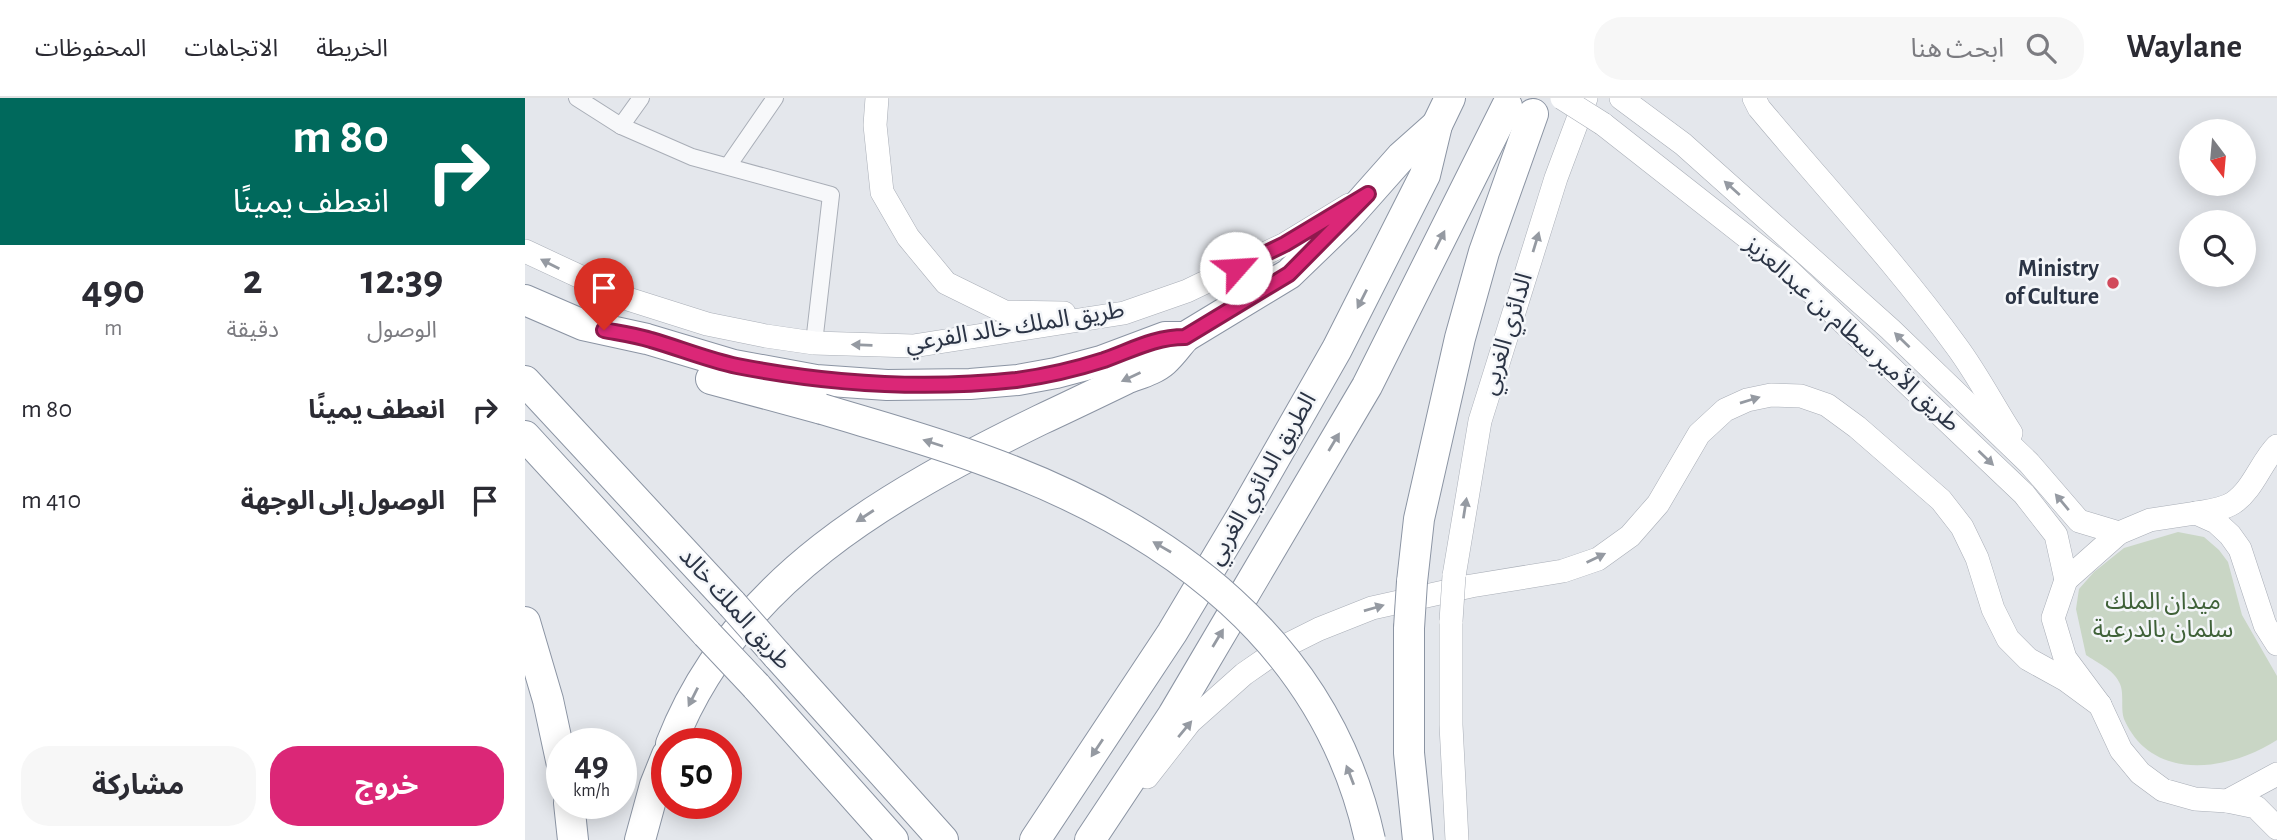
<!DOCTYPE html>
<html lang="ar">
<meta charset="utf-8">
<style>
:root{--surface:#fff;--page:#f7f7f7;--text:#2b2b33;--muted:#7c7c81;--line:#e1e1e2;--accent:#db2777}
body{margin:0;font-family:"Alegreya Sans","Noto Sans Arabic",sans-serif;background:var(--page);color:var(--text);direction:rtl;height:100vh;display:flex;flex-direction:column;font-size:26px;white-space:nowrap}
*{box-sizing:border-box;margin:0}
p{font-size:23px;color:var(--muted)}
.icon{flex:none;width:38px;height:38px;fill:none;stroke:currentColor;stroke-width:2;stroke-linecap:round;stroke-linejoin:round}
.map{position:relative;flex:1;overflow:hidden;direction:ltr}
.details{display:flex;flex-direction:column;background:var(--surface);width:525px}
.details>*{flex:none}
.hud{background:#00695c;color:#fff;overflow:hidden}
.needle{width:46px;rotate:164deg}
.controls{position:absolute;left:1654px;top:21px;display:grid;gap:14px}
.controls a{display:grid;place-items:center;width:77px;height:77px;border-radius:50%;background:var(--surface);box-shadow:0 4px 18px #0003;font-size:35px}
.speed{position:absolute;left:21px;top:630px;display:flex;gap:14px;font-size:35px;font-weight:700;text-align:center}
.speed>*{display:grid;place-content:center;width:91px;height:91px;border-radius:50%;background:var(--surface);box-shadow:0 4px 18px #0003;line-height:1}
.speed small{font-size:18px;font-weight:400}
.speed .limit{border:10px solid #d22;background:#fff;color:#111}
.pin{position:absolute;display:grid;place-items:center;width:60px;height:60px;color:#fff;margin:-72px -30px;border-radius:50% 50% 50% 0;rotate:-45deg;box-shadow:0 0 7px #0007}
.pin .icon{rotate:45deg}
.me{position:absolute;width:77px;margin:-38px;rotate:64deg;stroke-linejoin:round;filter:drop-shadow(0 0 5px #0008)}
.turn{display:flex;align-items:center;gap:24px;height:147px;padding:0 21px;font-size:32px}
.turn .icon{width:91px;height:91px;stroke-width:2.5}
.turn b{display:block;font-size:49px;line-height:60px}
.eta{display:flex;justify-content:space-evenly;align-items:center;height:119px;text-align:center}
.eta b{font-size:42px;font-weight:700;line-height:49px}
.cta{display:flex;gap:14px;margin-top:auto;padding:14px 21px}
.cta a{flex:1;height:80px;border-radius:28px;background:var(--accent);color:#fff;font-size:28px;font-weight:700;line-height:80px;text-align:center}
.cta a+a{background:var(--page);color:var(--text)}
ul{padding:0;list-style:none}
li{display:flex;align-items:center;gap:21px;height:91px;padding:0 21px}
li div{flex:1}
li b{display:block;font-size:26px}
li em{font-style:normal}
header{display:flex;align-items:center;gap:42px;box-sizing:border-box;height:98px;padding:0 35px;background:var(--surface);border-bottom:2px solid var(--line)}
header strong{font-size:33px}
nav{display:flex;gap:38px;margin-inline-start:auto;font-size:24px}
.search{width:490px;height:63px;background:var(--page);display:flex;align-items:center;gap:18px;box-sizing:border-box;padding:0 24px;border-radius:28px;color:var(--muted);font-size:26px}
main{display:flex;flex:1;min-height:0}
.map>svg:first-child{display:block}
</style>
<header>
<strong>Waylane</strong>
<div class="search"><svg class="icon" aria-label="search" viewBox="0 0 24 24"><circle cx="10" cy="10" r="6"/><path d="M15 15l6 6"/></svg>ابحث هنا</div>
<nav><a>الخريطة</a><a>الاتجاهات</a><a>المحفوظات</a></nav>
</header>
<main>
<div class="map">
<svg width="1752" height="742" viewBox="0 0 1752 742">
<rect width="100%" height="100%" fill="#e4e7ec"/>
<path fill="#c9d6c5" d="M1653,434L1679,439L1694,452L1703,464L1717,517L1752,578V642C1704,673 1627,685 1599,621C1595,610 1600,594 1594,584C1589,572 1571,564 1561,557L1551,511L1554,491L1569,474L1599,450Z"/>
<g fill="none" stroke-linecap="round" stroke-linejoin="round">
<g stroke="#a9aeb7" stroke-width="18">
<g id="street">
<path d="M52,0L96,28L167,59L306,97L289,245"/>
<path d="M96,28L116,0"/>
<path d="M203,68L250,0"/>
</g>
</g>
<g stroke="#a9aeb7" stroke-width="24">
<g id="secondary">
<path d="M352,0L350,27L357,94L383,139L421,185L480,214L539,215"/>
<path d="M1096,0L1158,46L1365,231L1504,365L1554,423L1594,435"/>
<path d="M1229,0L1234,10C1300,89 1371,165 1432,249C1452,276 1468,307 1486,335"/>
<path d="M1078,26L1260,169L1499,396L1531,437L1541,482"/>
<path d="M0,153L103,201L182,226L241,238L289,245L388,248L599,215L662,193L760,146L824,107"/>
<path d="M1671,415C1683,413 1697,412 1708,405C1728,392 1736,364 1752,348"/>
<path d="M929,478L955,323L1031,80L1061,0"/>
<path d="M926,523V627L932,742"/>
<path d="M1752,546L1740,527L1715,451L1705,437L1691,424L1671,415L1625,422L1594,435L1541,482L1528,520L1540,560L1575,607L1596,652L1615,675L1638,692L1670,701L1702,703L1752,676"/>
<path d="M622,679L665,624L719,576L758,549L794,531L847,510L946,488L1038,473L1073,461L1105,438L1133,406L1174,336L1200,312L1222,302L1246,297L1276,298L1302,307L1332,329L1416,402L1437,429L1452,460L1468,511L1483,541L1503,561L1541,582L1575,607"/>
<path d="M1702,703L1731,709L1752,730"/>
</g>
</g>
<g stroke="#8b94a3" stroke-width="32">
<g id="highway">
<path d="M0,202L58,227L122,241L209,267L291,282L362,287L445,286L493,282L531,275L576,263L640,239H660L764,176L821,121L876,59L912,27"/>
<path d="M186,281L297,311"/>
<path d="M0,283L207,506"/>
<path d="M0,338L182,536"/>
<path d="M887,484L894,421L935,240L959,154L1008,16"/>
<path d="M0,524L23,602L37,667"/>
<path d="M884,530V655L893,742"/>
<path d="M252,557L418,742"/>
<path d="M231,588L368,742"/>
<path d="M146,646C210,481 364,396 515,322C543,309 572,295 601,281C613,276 629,272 639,263C647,256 653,247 660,239"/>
<path d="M44,705L48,742"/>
<path d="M115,742L130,687L142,657"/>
<path d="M510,742L647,535L718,416L812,251L900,77L912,27L925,0"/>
<path d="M565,742L648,617L842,288L982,8"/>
</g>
</g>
<use href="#street" stroke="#f7f8fa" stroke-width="16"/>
<use href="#secondary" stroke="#fff" stroke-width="23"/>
<use href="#highway" stroke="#fff" stroke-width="30"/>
<g stroke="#a9aeb7" stroke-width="24" stroke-linecap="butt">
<g id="secondary-bridge">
<path d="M1037,0L1078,26"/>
<path d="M926,523L929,478"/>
</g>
</g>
<g stroke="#8b94a3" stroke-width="32" stroke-linecap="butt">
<g id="highway-bridge">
<path d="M297,311C353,328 409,343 464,364C644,430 802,544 845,742"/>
<path d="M207,506L252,557"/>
<path d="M884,530L887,484"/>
<path d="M182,536L231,588"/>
</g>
</g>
<use href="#secondary-bridge" stroke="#fff" stroke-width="23"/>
<use href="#highway-bridge" stroke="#fff" stroke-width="30"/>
</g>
<defs><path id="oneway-solid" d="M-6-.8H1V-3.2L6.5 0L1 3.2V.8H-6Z" transform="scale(1.75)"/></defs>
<g fill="#959aa2">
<use href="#oneway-solid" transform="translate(1207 90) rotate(-138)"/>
<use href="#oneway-solid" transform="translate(915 142) rotate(-63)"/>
<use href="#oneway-solid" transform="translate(1011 144) rotate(-73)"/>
<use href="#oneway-solid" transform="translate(25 166) rotate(-153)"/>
<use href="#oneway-solid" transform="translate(837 201) rotate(117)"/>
<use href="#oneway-solid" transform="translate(1377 242) rotate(-136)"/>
<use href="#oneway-solid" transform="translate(337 247) rotate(-178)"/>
<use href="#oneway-solid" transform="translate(606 279) rotate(155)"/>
<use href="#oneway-solid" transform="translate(1225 302) rotate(-17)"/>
<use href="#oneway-solid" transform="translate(809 344) rotate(-59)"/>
<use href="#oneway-solid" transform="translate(408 345) rotate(-162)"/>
<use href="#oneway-solid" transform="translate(1461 360) rotate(44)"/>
<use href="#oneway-solid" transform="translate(1537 404) rotate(-130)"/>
<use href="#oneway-solid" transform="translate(940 410) rotate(-81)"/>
<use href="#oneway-solid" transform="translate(340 418) rotate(147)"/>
<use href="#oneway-solid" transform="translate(637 449) rotate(-150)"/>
<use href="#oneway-solid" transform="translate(1071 460) rotate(-26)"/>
<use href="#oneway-solid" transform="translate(849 510) rotate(-16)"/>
<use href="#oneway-solid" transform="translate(693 540) rotate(-59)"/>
<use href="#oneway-solid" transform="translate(168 599) rotate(117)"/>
<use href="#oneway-solid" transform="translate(660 631) rotate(-50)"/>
<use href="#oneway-solid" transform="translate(572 650) rotate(124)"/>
<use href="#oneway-solid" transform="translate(825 677) rotate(-111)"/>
</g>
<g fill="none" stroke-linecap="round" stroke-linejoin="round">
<g stroke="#8e194d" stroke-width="18">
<path id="route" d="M79,232C95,235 111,237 126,242C154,250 183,262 212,268C304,286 398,292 491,282C521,278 551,271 579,262C607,252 630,239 660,239L764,176L843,96L760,146L711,170"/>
</g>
<use href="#route" stroke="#db2777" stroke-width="12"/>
</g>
<circle fill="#d1495b" stroke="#f4f6f9" stroke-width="2.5" cx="1588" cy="185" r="7"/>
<g text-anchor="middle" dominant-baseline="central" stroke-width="5" stroke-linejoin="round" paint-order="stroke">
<g font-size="24" font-weight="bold" fill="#2b3445" stroke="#f4f6f9" text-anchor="end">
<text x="1574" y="171">Ministry<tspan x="1574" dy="28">of Culture</tspan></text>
</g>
<g font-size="24" fill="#2b3445" stroke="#f4f6f9">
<text transform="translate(490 229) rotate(-9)">طريق الملك خالد الفرعي</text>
<text transform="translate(982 236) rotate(-73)">الدائري الغربي</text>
<text transform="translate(1327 236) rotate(42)">طريق الأمير سطام بن عبدالعزيز</text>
<text transform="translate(737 381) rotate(-60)">الطريق الدائري الغربي</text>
<text transform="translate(210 511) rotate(48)">طريق الملك خالد</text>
</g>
<g font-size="24" fill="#3f6138" stroke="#f4f6f9">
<text x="1638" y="504">ميدان الملك<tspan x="1638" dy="28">سلمان بالدرعية</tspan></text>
</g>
</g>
</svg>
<div class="controls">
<a><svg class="needle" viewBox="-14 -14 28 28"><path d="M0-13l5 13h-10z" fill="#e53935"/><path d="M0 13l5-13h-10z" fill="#7c7c81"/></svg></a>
<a><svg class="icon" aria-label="search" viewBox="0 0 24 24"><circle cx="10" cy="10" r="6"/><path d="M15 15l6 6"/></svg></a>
</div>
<div class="speed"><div>49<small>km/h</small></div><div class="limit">50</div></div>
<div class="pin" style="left:79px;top:232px;background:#d93025"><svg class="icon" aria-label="arrive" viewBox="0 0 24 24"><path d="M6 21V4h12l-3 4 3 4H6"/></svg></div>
<svg class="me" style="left:711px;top:170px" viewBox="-20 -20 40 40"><circle r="19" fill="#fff"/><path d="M0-13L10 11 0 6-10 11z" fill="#db2777"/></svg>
</div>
<section class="details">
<div class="hud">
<div class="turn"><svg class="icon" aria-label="right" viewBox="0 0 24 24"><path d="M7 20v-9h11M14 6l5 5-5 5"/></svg><div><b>80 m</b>انعطف يمينًا</div></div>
</div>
<div class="eta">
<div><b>12:39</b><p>الوصول</p></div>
<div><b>2</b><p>دقيقة</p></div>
<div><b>490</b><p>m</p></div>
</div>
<ul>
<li><svg class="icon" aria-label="right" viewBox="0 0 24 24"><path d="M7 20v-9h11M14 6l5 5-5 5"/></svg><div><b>انعطف يمينًا</b></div><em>80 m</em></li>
<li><svg class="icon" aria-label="arrive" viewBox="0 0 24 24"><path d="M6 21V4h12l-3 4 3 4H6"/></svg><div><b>الوصول إلى الوجهة</b></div><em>410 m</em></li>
</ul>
<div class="cta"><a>خروج</a><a>مشاركة</a></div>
</section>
</main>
